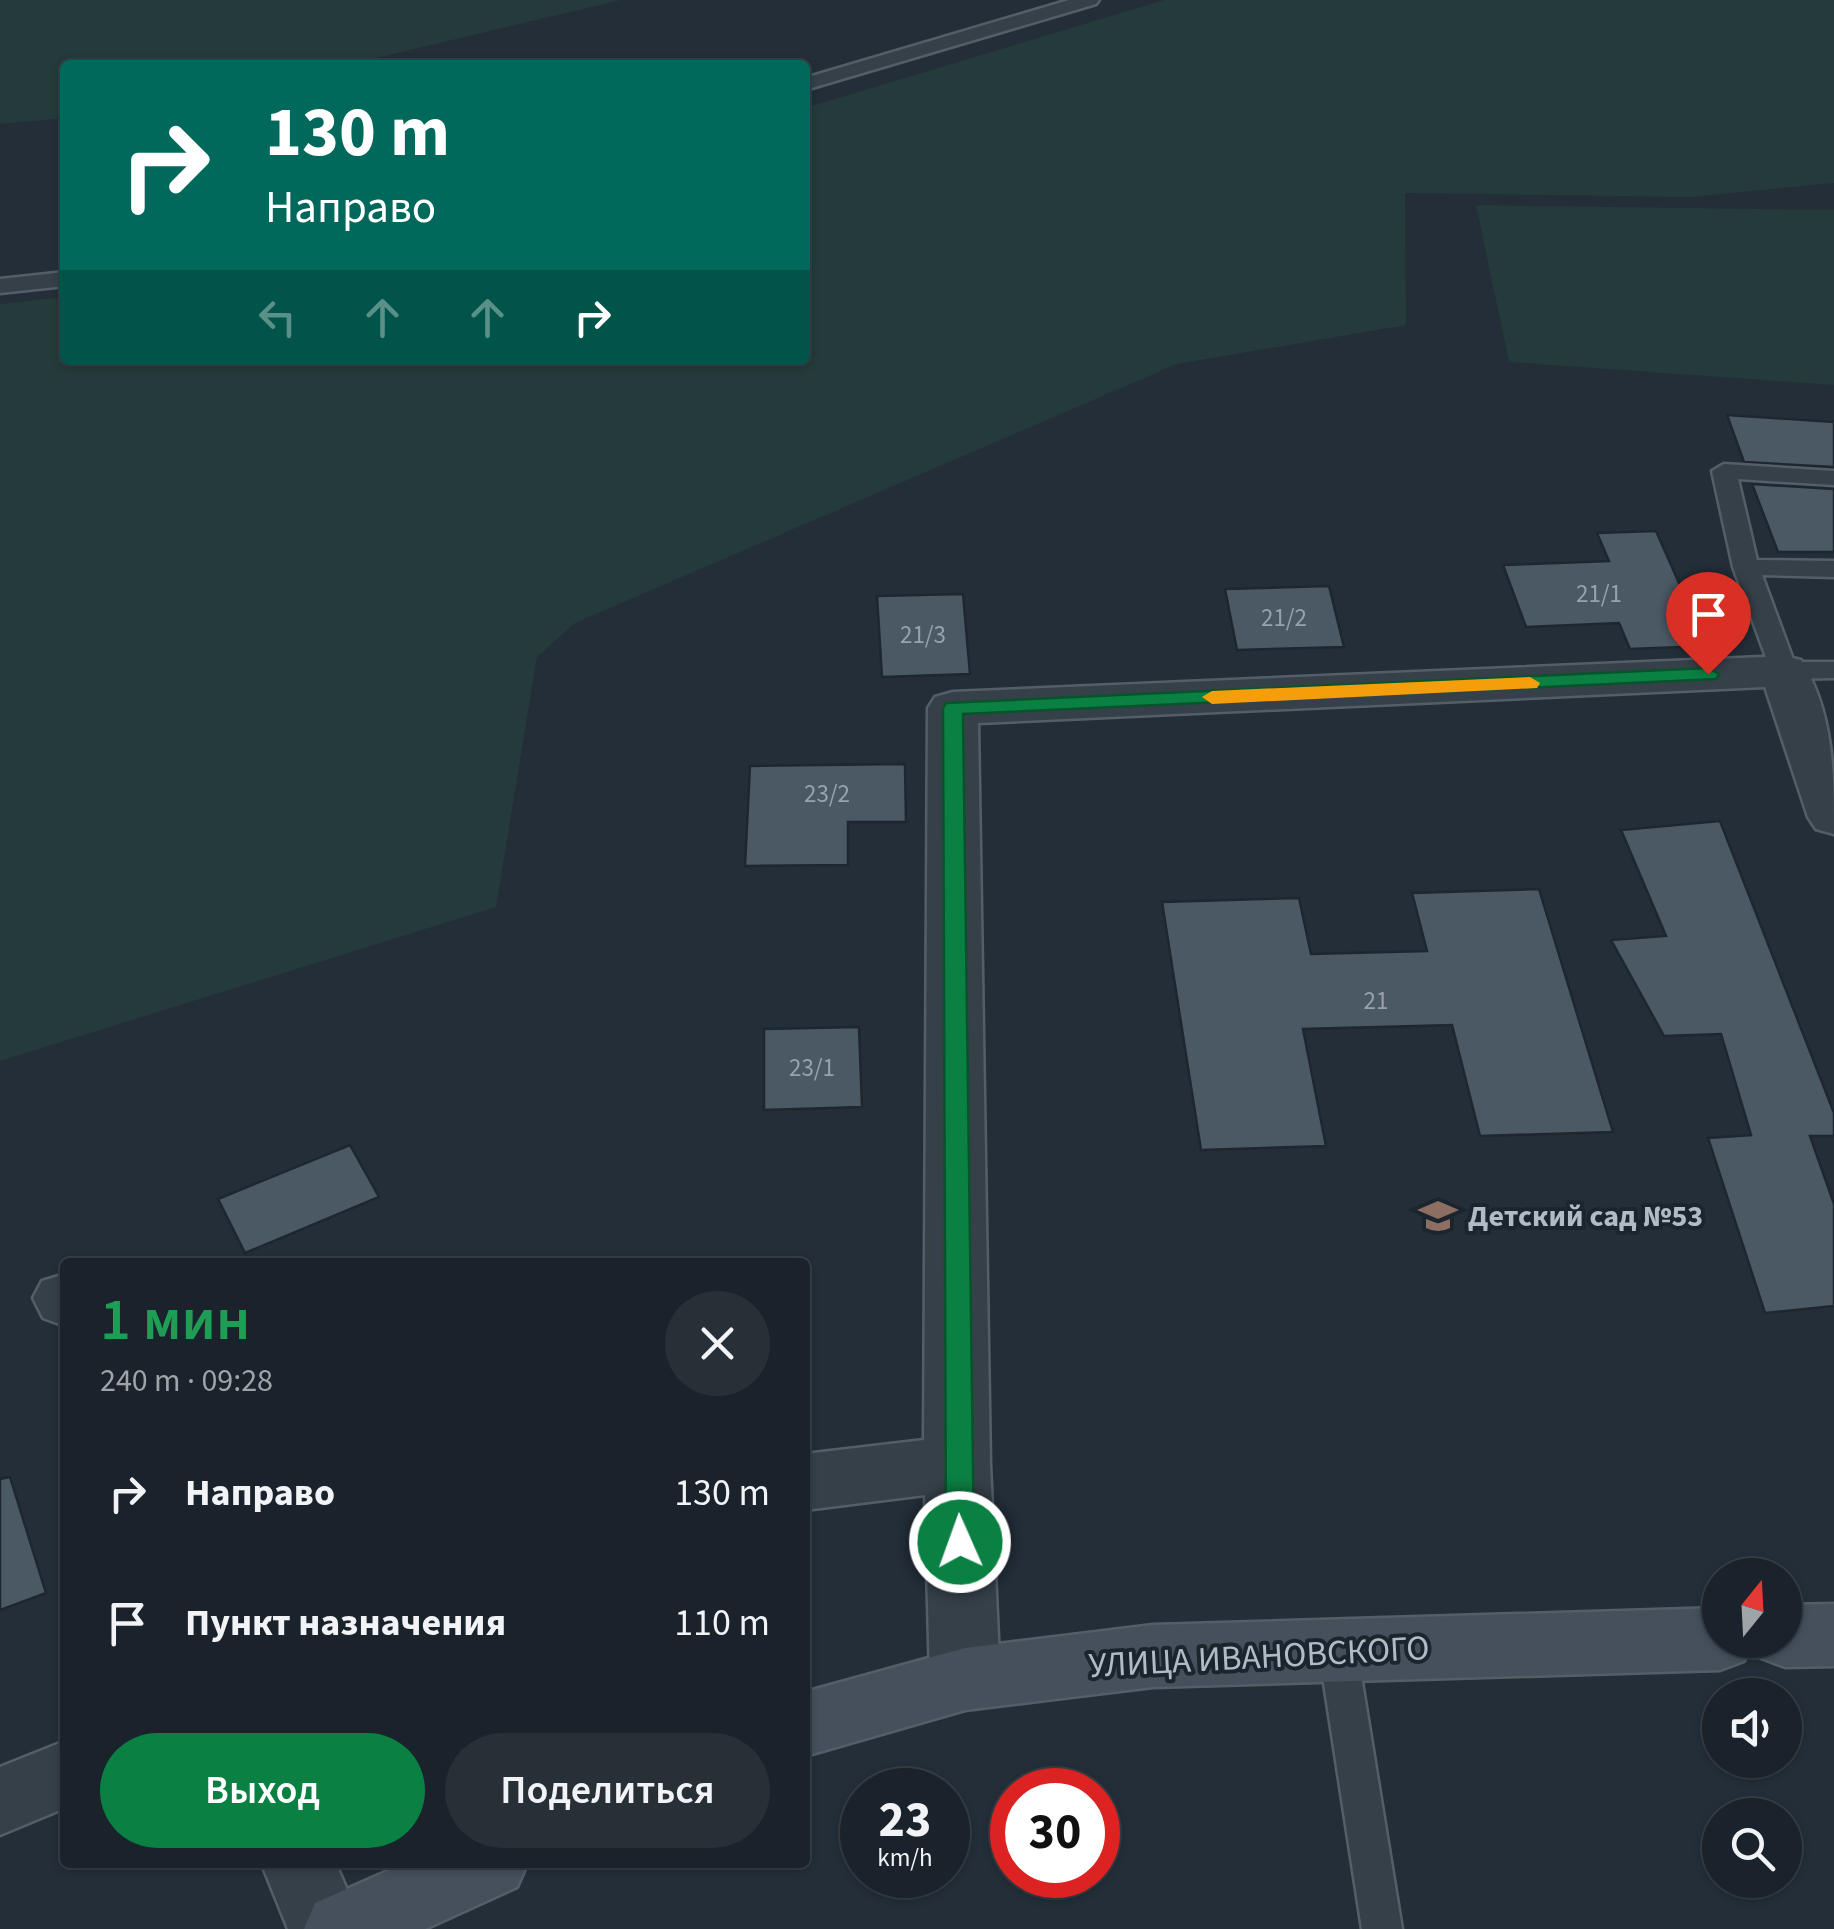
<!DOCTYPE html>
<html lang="ru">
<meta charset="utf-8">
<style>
:root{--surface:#1a222b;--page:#272f37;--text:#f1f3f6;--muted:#9fa4a9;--line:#383f47;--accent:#0b8043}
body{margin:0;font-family:"Source Sans 3",sans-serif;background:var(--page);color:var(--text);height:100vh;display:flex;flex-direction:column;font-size:38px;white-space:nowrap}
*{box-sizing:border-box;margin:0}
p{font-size:32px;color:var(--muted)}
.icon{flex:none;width:55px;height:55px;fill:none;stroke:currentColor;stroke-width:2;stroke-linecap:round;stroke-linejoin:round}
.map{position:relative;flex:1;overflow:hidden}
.side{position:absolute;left:60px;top:1258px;width:750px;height:610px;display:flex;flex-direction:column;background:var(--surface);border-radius:10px;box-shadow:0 2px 8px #0004,0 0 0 2px var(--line)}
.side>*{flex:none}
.guide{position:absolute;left:60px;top:60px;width:750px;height:305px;border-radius:10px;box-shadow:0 2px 8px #0004,0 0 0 2px var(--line);background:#00695c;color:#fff;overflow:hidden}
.needle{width:65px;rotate:18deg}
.tools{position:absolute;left:1702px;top:1558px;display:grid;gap:20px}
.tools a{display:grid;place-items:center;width:100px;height:100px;border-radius:50%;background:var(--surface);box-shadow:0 2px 8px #0004,0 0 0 2px var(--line);font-size:50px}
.speed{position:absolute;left:840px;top:1768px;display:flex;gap:20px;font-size:50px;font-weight:700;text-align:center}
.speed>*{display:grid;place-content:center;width:130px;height:130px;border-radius:50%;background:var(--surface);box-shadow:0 2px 8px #0004,0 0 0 2px var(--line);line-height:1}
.speed small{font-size:25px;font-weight:400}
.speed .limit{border:15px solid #d22;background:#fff;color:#111}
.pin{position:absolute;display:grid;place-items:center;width:85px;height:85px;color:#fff;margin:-102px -42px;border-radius:50% 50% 50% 0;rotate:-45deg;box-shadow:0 0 10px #0007}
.pin .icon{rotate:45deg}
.me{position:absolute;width:110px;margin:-55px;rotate:358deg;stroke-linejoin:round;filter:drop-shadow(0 0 8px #0008)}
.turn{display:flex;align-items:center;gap:35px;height:210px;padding:0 40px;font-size:45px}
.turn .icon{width:130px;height:130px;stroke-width:2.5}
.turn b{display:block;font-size:70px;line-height:85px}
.lanes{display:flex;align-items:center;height:95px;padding:0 40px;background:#0003;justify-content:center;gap:50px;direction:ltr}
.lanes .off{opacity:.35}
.round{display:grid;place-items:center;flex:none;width:105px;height:105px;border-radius:52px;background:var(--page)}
.headline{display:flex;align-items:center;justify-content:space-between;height:170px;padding:0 40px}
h1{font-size:60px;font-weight:600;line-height:75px;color:#1e9e55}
.button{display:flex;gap:20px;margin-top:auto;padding:20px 40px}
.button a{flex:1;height:115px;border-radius:60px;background:var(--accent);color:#fff;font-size:40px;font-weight:600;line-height:115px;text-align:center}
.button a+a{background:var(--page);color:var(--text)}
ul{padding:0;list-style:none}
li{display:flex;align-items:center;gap:30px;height:130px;padding:0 40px}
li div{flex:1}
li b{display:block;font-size:38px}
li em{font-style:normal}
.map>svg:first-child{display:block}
</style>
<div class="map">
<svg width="1834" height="1929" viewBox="0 0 1834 1929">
<rect width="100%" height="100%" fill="#232e39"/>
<g fill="#253a3a">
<path d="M0,0H621L347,65H65V118L0,124Z"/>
<path d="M1164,0H1834V183L1691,197L1405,193L1406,325L1177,364L575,623L537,657L496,907L0,1061V304L65,297V360H805V108Z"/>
<path d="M1476,205L1834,210V385L1509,362Z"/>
</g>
<g fill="#4b5964" stroke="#1e2730" stroke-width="2.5">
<path d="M1727,415L1834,422V467L1744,462Z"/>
<path d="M1752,484L1834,489V552H1778Z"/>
<path d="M1656,531L1707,646L1630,649L1619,623L1526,627L1503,565L1609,561L1597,533Z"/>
<path d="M1329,586L1344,647L1237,650L1225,589Z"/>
<path d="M963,594L970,674L882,677L877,596Z"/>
<path d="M905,764L906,822H848V865L745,866L750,766Z"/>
<path d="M1720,821L1834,1113V1136H1810L1834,1204V1306L1765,1313L1708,1138L1751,1135L1721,1034L1664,1036L1611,940L1666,936L1621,830Z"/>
<path d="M1539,889L1613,1132L1480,1136L1452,1025L1303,1029L1326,1146L1201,1150L1162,902L1299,898L1311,954L1427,951L1412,893Z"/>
<path d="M859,1027L862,1107L764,1110V1029Z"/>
<path d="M350,1145L379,1197L245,1253L218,1199Z"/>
<path d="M10,1477L46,1593L0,1610V1479Z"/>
</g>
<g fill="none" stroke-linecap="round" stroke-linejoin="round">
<g stroke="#545e67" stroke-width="5">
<g id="lane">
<path d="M1069,0H1099L1096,4L805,90V78Z"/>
<path d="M65,272V286L0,293V279Z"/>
<path d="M1724,464L1834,471V485L1738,479L1757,560L1834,561V577L1762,575L1794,662H1834V678L1784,679L1771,671L1733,567L1712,471Z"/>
<path d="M1338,1634L1351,1639L1357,1651L1402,1929H1362L1319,1651L1325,1639Z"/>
</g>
</g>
<g stroke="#545e67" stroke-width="5">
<g id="street">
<path d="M1784,656L1801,660C1834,713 1834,774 1834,834L1816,829L1808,817L1765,687L978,723L990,1464L1000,1679L990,1701L965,1710L940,1701L930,1679L925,1495L805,1510V1454L924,1440L928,708L935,697L953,692Z"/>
<path d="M65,1274V1326L43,1318L33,1298L42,1281Z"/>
<path d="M65,1741V1808L0,1835V1767Z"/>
<path d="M261,1862H335L364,1929H288Z"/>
</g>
</g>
<g stroke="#545e67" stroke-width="5">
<g id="secondary">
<path d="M1834,1604V1666L1785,1667L1761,1658L1753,1642L1744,1661L1720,1670L1153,1687L965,1710L805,1756V1692L965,1648L1153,1625L1720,1608V1640H1785V1605Z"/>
<path d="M408,1862H528L517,1887L425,1929H304L315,1903Z"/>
</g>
</g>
<use href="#lane" fill="#364049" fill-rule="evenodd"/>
<use href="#street" fill="#364049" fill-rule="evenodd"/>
<use href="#secondary" fill="#45505c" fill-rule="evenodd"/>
</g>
<path fill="#0b8043" stroke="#07532c" stroke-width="2.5" d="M1708,668L1719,674L1716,679L963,714L974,1542L970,1551L960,1554L950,1551L946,1542L943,708L946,703Z"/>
<path fill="#f59e0b" d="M1530,677L1540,683L1537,688L1212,704L1202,697L1212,691Z"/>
<defs>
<g id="school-bare" transform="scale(3)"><path d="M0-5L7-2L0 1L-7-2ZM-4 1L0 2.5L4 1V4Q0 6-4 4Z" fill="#8d6e63" stroke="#1c252e" stroke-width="2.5" paint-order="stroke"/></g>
</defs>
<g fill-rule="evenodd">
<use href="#school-bare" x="1438" y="1216"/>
</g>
<g text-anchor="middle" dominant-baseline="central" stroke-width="8" stroke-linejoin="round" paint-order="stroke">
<g font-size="25" fill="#98a2ad">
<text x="1599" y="594">21/1</text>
<text x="1284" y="618">21/2</text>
<text x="923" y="635">21/3</text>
<text x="827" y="794">23/2</text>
<text x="1376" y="1001">21</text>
<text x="812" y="1068">23/1</text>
</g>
<g font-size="30" font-weight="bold" fill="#b1bbc5" stroke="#1c252e" text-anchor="start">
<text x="1468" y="1216">Детский сад №53</text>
</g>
<g font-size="35" fill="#b1bbc5" stroke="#1c252e">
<text transform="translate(1259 1657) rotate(-3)">УЛИЦА ИВАНОВСКОГО</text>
</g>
</g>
</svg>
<div class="tools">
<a><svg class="needle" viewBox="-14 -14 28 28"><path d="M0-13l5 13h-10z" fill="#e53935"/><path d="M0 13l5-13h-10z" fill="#9fa4a9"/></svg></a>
<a><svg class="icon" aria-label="sound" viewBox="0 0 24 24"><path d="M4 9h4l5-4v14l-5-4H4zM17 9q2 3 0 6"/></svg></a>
<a><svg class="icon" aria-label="search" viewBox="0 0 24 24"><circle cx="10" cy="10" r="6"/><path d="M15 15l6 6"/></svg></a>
</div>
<div class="speed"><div>23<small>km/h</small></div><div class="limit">30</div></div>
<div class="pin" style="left:1708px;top:674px;background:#d93025"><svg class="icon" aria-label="arrive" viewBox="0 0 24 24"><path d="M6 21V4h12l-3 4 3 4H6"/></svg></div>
<svg class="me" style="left:960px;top:1542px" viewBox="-20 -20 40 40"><circle r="17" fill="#0b8043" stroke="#fff" stroke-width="3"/><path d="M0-11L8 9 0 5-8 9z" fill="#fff"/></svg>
<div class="guide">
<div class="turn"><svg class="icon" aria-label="right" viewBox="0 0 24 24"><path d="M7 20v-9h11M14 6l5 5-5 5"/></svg><div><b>130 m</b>Направо</div></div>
<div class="lanes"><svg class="icon off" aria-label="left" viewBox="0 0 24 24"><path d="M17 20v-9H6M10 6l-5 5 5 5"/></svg><svg class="icon off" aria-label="ahead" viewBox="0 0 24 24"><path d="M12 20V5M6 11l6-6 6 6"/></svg><svg class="icon off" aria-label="ahead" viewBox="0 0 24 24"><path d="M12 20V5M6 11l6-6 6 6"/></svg><svg class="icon" aria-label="right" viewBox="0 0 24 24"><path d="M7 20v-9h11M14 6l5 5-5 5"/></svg></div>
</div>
<section class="side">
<div class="headline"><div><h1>1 мин</h1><p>240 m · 09:28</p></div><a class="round"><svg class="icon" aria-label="close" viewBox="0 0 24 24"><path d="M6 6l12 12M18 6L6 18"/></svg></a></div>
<ul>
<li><svg class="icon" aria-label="right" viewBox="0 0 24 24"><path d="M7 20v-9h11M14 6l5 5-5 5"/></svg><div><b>Направо</b></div><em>130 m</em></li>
<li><svg class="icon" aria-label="arrive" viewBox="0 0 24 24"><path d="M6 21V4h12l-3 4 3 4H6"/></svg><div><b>Пункт назначения</b></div><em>110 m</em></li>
</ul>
<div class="button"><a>Выход</a><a>Поделиться</a></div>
</section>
</div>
